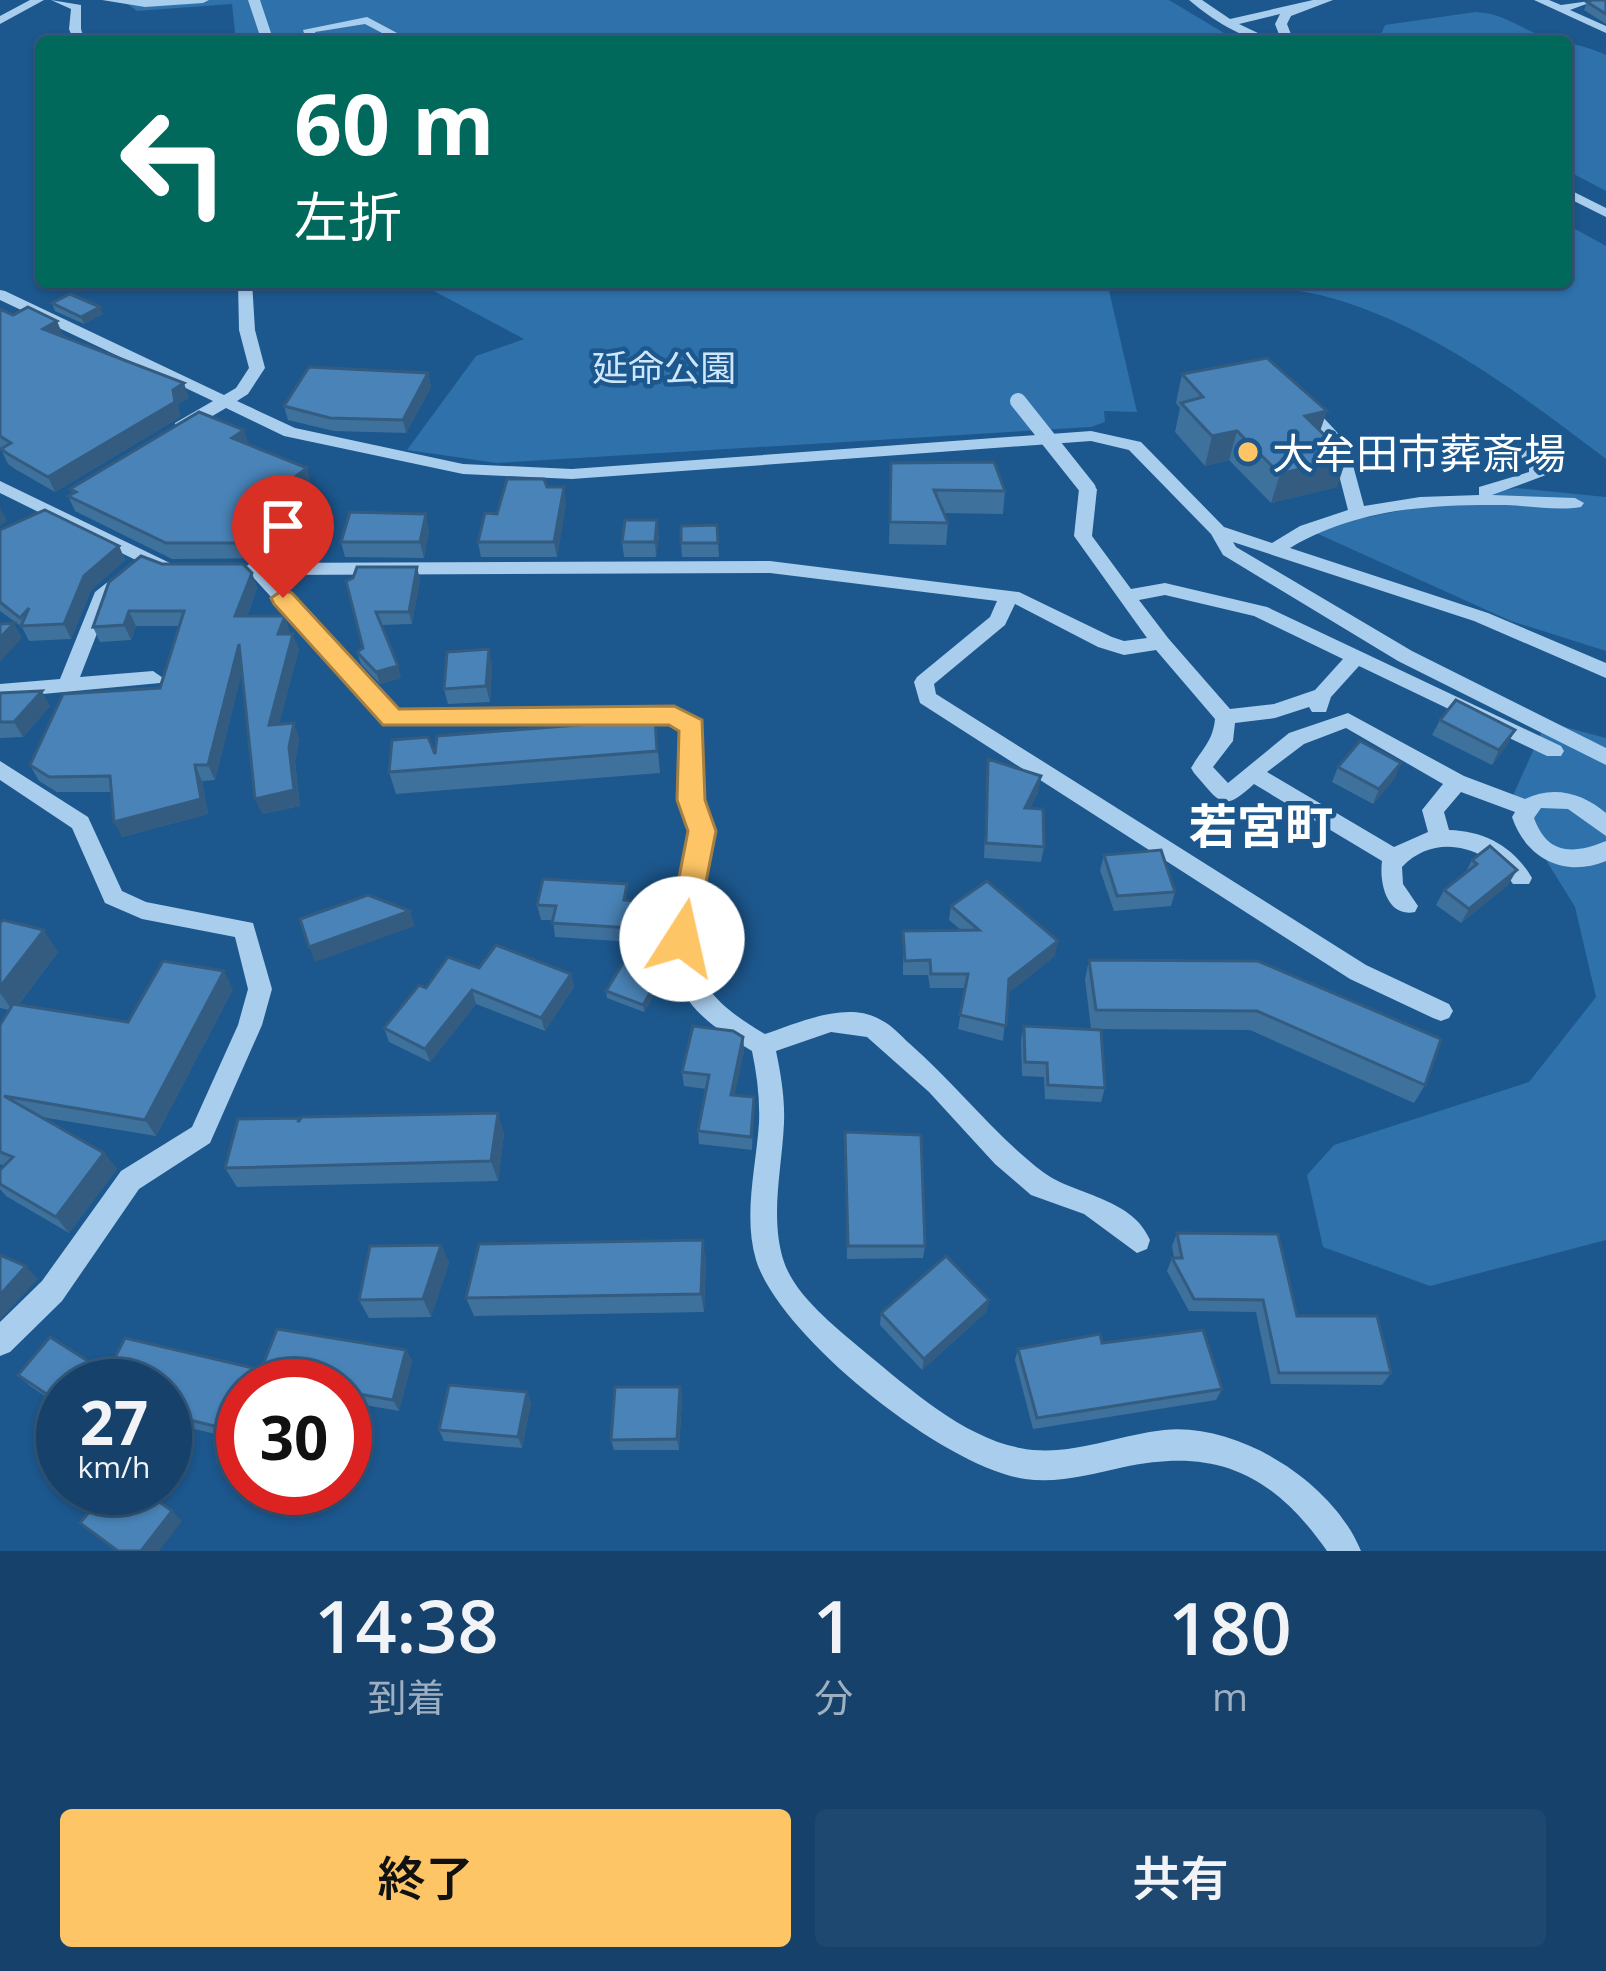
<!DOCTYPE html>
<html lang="ja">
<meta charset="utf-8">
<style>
:root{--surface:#15416a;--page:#1e4870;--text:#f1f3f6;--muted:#9dafc1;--line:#345a7e;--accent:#fec566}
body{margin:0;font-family:"Open Sans","Noto Sans JP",sans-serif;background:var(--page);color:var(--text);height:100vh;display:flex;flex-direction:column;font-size:45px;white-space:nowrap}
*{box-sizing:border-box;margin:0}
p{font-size:39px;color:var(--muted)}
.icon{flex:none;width:66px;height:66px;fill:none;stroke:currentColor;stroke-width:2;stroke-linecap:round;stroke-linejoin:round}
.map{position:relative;height:1551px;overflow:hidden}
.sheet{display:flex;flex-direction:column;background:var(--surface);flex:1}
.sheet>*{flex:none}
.hud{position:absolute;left:36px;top:36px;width:1536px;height:252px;border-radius:12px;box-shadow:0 3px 9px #0004,0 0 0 3px var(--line);background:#00695c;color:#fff;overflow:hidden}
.speed{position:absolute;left:36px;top:1359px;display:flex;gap:24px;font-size:60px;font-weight:700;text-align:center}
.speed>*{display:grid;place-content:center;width:156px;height:156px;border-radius:50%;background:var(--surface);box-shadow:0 3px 9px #0004,0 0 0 3px var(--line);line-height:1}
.speed small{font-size:30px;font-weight:400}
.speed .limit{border:18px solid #d22;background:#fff;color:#111}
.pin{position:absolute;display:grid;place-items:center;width:102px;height:102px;color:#fff;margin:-123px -51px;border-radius:50% 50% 50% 0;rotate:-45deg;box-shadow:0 0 12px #0007}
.pin .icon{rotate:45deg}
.me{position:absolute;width:132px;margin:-66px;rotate:10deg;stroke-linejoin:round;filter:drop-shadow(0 0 9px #0008)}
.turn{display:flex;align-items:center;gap:42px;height:252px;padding:0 60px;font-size:54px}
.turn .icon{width:156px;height:156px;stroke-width:2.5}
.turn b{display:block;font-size:84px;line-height:102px}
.eta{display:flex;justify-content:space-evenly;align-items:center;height:204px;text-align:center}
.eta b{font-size:72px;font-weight:600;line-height:84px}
.cta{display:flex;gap:24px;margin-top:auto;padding:24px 60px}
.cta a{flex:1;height:138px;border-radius:12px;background:var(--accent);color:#111;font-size:48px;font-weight:600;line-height:138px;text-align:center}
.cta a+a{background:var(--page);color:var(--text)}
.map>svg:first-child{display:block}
</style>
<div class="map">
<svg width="1606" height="1551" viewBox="0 0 1606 1551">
<rect width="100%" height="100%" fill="#1c578d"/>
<g fill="#2f71ab">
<path d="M122,0H1169L1239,42H236L232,4L137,11Z"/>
<path d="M1475,12C1498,13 1510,21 1530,31C1552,42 1582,43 1606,55V191L1566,170V42H1406L1410,38L1378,42L1385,25Z"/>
<path d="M1566,224L1606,246V459C1520,394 1427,322 1320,295C1275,284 1220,286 1174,282H1566Z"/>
<path d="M417,282H1107L1137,412L1104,411L1105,422L1091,427L497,463L407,450L476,356L524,339Z"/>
<path d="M1516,488L1606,497V651L1511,621L1307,529Z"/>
<path d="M1546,722L1606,738V1240L1430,1286L1323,1247L1307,1175L1334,1145L1529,1082L1596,997L1575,907L1510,802Z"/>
</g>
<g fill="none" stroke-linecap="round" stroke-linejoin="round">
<g fill="#a9cded" fill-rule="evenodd">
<path d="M30,0H44L0,24V16Z"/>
<path d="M51,0L81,5V29L85,42L74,41L69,29L71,9Z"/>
<path d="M102,0H209L203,3L145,7Z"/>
<path d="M248,0H260L274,42H262Z"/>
<path d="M1189,0H1202L1230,19L1313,0H1333L1291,16L1287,24L1294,42H1282L1275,24L1280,14L1239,24L1277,42C1245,42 1213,20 1189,0Z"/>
<path d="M1534,0H1549L1561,5L1597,0L1570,10L1606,26V33Z"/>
<path d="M367,17L414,42H399L365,24L315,32L319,42H307L303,30Z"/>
<path d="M1566,188L1606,208V217L1566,197Z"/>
<path d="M238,282H252L255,330L265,368L248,394L237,401L295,428L463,464L572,469L1091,431L1141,442L1224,527L1272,543L1300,526L1348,510L1331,444L1297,408V402H1309L1347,443L1364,506L1420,497L1479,495V487L1529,472V466L1509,444L1511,440H1523L1547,465L1546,475L1492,495L1575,498L1584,503L1581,507C1557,511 1531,506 1506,505C1430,504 1355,509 1290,548L1488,613L1606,663V678L1474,621L1233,542L1236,547L1412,651L1606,748V765L1398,661L1223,555L1211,534L1129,450L1091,441L572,479L463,474L284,436L226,408L187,431H175V423L213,401L0,300V290L5,291L224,395L236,388L249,368L239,330Z"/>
<path d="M0,481L172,564L175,568L172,572H160L0,493Z"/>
<path d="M1088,484L1097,489L1092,536L1131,589L1165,583L1267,607L1561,746L1564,751L1561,756H1547L1359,666L1331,697L1326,712H1312L1309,707L1275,718L1235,723L1233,741L1213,767L1228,783L1289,733L1348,713L1464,776L1525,799C1553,785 1583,793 1606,813V836L1568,809L1541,808L1534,818C1548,856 1574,854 1606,841V861C1565,878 1526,859 1512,817L1515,812L1461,792L1444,812L1449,830C1485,831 1514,847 1532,878L1529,884H1513C1488,847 1436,831 1402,867L1403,884L1418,906L1415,912C1387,918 1379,883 1382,861L1254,784C1222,814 1220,802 1194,773L1191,768C1202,749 1213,741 1215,719L1156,650L1124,655L1098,647L1015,604L1005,625L934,684L936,694L1366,965L1449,1004L1453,1011L1449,1018L1441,1021L1433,1018L1350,979L920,703L914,682L917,677L990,617L997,601L770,573L272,575L398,711L674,708L700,722L703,727C702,749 698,771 701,793C702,809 712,822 712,839C706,938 658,972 765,1034C798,1023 847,1000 881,1020C892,1025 901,1036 910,1044C956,1084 994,1135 1043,1172C1073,1195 1132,1197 1150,1240L1147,1249L1137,1253L1084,1214L1031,1195L995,1164L929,1092L867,1037L831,1032L776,1051C781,1075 785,1098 784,1123C782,1168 770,1215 783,1259C794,1296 838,1329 866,1353C910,1389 963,1437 1020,1448C1068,1458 1117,1435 1164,1430C1238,1422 1333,1482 1361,1551H1327C1273,1474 1217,1447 1124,1467C1092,1474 1058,1484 1025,1479C945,1468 780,1337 756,1260C743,1216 756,1168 759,1123C760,1099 757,1075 752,1051C671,1003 665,978 683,888C686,871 691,850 690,832C689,820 681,809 680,796C677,774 681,752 683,730L670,722L386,723L251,575L242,569L251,563L770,561L1019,592L1112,637L1124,641L1147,638L1074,536L1079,489ZM1165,595L1254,616L1343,659L1315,690L1274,704L1230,709L1168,638L1139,600ZM1346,728L1443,784L1422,810L1428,832L1394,847L1267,772L1304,744Z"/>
<path d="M128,566L137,572L112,595L80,677L153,671L163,678L160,683L0,698V684L60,679L95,592Z"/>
<path d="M0,761L88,817L122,891L146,902L253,923L272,989L262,1025L210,1143L139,1189L62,1301L10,1352L0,1356V1322L42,1281L121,1171L192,1127L238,1025L248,989L235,937L142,919L105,903L72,828L0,780Z"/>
</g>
<path stroke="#a9cded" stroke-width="16" d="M1018,401L1088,489"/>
</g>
<g fill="#3f719d">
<path d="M1606,0V24L1584,10L1587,2Z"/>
<path d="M52,303L103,314L84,324L55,311Z"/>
<path d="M0,309L63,335L189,398L178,404L180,417L55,492L15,469L8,464L0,447Z"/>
<path d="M428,373L431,387L406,433L334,431L288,420L284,406Z"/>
<path d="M1182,374L1320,431L1337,487L1271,503L1229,460L1205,466L1175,432L1180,408L1176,403Z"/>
<path d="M249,445L311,484L262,520L277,535L269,558L172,559L75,511L68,496L73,494L70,489Z"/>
<path d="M891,463L1005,491L1003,514L944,513L948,523L946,545L889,544Z"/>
<path d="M547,487L566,503L557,557H481L478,542L497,514Z"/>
<path d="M717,525L719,557H682L681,543Z"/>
<path d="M0,530L119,546L125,560L91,590L71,639L29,641L22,627L0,611Z"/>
<path d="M429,530L424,558L345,557L341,542Z"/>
<path d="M659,535L656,557H624L622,542Z"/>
<path d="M162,564L252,573L257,588L247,616H285L289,634L299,649L279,724L299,738L295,762L300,806L262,814L242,671L215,780L202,781L208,814L122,837L111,792H57L39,781L30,765L160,688L179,626H136L131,640L100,642L93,627Z"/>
<path d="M353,578L420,579L412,624L381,625L401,678L380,684L361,664L357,652L363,648Z"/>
<path d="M492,664L490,702L448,704L444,689Z"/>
<path d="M0,693L50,706L23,737L0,738Z"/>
<path d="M655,719L660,773L396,794L389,772L435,754Z"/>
<path d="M1440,720L1515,730L1507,745L1492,765L1432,735Z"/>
<path d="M988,759L1041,776L1038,792L1030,808L1044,847L1041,862L984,858Z"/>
<path d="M1338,767L1395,778L1373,804L1332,782Z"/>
<path d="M1104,855L1175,892L1171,906L1114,911L1100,870Z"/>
<path d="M1472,860L1508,885L1461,923L1436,905L1444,890L1465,873Z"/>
<path d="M629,901L638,916L633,942L555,937L553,920H541L537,905Z"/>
<path d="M951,906L1055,956L1008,993L1003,1041L958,1029L965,988H930L928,975H903V931L961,930L949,920Z"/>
<path d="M0,923L58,952L18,1005L128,1022L233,989L156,1136L41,1117L104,1153L117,1169L69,1233L6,1196L0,1189V1170L4,1166L0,1164V1025L9,1010L0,1008Z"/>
<path d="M1089,960L1258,961L1425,1085L1414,1103L1250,1030L1091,1029L1085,979Z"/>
<path d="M479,968L571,974L574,987L545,1031L476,1004L430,1062L389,1042L384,1028L426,988Z"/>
<path d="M662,973L663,980L644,1012L607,998L606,991Z"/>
<path d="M1024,1026L1105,1088L1101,1102L1045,1099L1044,1077L1022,1076L1021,1040Z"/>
<path d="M743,1037L744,1051L734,1095L754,1097L752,1150L699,1144L698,1131L706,1089L684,1086L682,1072Z"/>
<path d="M300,1120L504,1133L498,1181L237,1187L225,1168Z"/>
<path d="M845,1132L925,1246L923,1258L847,1259Z"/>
<path d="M1177,1233L1297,1316L1391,1373L1382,1385L1271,1384L1256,1312L1189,1311L1167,1271L1172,1258H1174L1172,1246Z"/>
<path d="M441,1245L449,1263L431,1317L369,1318L359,1300Z"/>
<path d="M706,1259L704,1312L474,1316L466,1298Z"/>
<path d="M989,1300L986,1312L922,1370L880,1325L881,1313Z"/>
<path d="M1102,1343L1222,1389L1216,1400L1033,1429L1015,1360L1018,1349Z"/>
<path d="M406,1350L412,1361L399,1411L365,1405L345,1456V1386H243V1476L226,1472L217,1462L228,1437L165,1422V1386H63V1402L60,1406L30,1386L18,1375L261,1370Z"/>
<path d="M680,1387L682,1398L679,1450H614L611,1440Z"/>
<path d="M527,1392L531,1403L522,1448L444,1441L439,1430Z"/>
<path d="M300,1488H333L331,1494Z"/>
</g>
<g fill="#335c80">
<path d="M100,307L103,314L84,324L81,317Z"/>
<path d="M57,321L63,335L49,343L43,329Z"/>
<path d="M428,373L431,387L406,433L403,420Z"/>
<path d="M184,383L189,398L178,404L180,417L55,492L48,477Z"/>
<path d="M1327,411L1317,440L1305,416Z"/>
<path d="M244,430L249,445L232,438Z"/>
<path d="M1237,431L1229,460L1205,466L1212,436Z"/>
<path d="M1347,457L1337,487L1271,503L1280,474Z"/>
<path d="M307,468L311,484L242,535L237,520Z"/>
<path d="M564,487L566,503L557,557L554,542Z"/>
<path d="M0,507L7,521L0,526Z"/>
<path d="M426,514L429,530L424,558L420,542Z"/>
<path d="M272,520L277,535L269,558L263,543Z"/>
<path d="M657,520L659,535L656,557L655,542Z"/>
<path d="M119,546L125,560L91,590L71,639L64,624L84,576Z"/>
<path d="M417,567L420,579L412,624L409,612Z"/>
<path d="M252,573L257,588L241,631L235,616Z"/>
<path d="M129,611L136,626L131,640L124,625Z"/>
<path d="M285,616L290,632L284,649L278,634Z"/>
<path d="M14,623L22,638L0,662V638Z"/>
<path d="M293,634L299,649L275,740L269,725Z"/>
<path d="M239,644L245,659L215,780L208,765Z"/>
<path d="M489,649L492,664L490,702L486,686Z"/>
<path d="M398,666L401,678L380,684L376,672Z"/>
<path d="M42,691L50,706L23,737L14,722Z"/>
<path d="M294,723L299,738L295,762L300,806L262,814L255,799L289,747Z"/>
<path d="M1515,730L1507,745L1492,765L1499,750Z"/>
<path d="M1401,763L1395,778L1373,804L1379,789Z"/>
<path d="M195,765L202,781L208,814L122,837L114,822Z"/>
<path d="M1041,776L1038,792L1022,823L1025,808Z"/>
<path d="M1517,870L1508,885L1461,923L1469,909Z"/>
<path d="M636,901L638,916L633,942L631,928Z"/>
<path d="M410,911L415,926L315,962L309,947Z"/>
<path d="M44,930L58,952L13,1011L0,993V987Z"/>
<path d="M1058,941L1055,956L1007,994L1009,979Z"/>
<path d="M224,971L233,989L156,1136L145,1120Z"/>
<path d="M662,973L663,980L644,1012L643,1005Z"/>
<path d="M571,974L574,987L545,1031L541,1018Z"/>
<path d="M472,990L476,1004L430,1062L425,1049Z"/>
<path d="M743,1037L744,1051L732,1109L731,1095Z"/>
<path d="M498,1113L504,1133L498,1181L491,1161Z"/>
<path d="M104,1153L117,1169L69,1233L56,1217Z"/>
<path d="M703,1240L706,1259L704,1312L701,1294Z"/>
<path d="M441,1245L449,1263L431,1317L423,1299Z"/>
<path d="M26,1266L38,1279L0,1320V1295Z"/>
<path d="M989,1300L986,1312L922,1370L924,1359Z"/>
<path d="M406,1350L412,1361L399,1411L393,1400Z"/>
<path d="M680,1387L682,1398L679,1450L677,1439Z"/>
<path d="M54,1388L63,1396V1402L60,1406L48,1395Z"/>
<path d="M527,1392L531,1403L522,1448L518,1437Z"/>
<path d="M358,1394L365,1405L345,1456V1428Z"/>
<path d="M172,1511L182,1521L159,1551H141Z"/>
</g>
<g fill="#4983b7" stroke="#335c80" stroke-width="3">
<path d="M1592,0H1606V14L1587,2Z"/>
<path d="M70,294L100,307L81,317L52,303Z"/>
<path d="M28,307L57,321L43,329L184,383L173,390L175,402L48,477L8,454L1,449L11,443L0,436V309L13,315Z"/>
<path d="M1267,358L1327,411L1305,416L1347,457L1280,474L1237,431L1212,436L1181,403L1203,397L1182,374Z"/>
<path d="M309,367L428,373L403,420L330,418L284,406Z"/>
<path d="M199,412L244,430L232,438L307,468L237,520H272L263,543H166L68,496L76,492L70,489Z"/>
<path d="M994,462L1005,491L934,490L948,523L890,522L891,463Z"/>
<path d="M507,479H544L547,487H564L554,542H478L485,513L497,514Z"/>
<path d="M45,510L119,546L84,576L64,624L21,626L29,608L20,618L0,602V530Z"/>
<path d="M350,512L426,514L420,542H341Z"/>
<path d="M625,520H657L655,542H622Z"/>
<path d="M717,525L718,543H681V526Z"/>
<path d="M141,556L162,564H243L252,573L235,616H285L278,634H293L269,725L294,723L289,747L294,790L255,799L239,644L208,765H195L201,799L114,822L110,776L49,777L30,765L63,694L160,688L184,611H129L124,625L93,627L109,582Z"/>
<path d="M357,567H417L409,612H376L398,666L376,672L357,652L363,648L346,581L353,578Z"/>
<path d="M14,623L0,638V624Z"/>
<path d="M489,649L486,686L444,689L447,652Z"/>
<path d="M42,691L14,722H0V693Z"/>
<path d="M1456,700L1515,730L1499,750L1440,720Z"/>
<path d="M655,719L657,751L389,772L392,740L428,737L435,754L437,736Z"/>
<path d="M1360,741L1401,763L1379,789L1338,767Z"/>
<path d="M988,759L1041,776L1025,808L1043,809L1044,847L986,843Z"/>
<path d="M1490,846L1517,870L1469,909L1444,890L1477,864L1472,860Z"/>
<path d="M1161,850L1175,892L1117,896L1104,855Z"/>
<path d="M543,879L627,884L624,900L636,901L631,928L552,923L556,906L537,905Z"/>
<path d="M987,881L1058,941L1009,979L1006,1026L960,1015L968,974H931L930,960L905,961L903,931L979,930L951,906Z"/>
<path d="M368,895L410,911L309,947L300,919Z"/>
<path d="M3,920L44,930L0,987V923Z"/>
<path d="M496,945L571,974L541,1018L472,990L425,1049L384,1028L419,985L426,988L448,957L479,968Z"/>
<path d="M625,960L662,973L643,1005L606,991Z"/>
<path d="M1089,960L1258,961L1441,1039L1425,1085L1257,1011L1096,1010Z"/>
<path d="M163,961L224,971L145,1120L4,1096L104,1153L56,1217L0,1184V1170L13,1157L0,1152V1025L13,1004L128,1022Z"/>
<path d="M693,1026L733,1031L743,1037L731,1095L754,1097L751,1137L698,1131L709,1075L682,1072Z"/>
<path d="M1024,1026L1101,1030L1105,1088L1048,1085L1047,1063L1025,1062Z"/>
<path d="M498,1113L491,1161L225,1168L238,1119L299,1118L298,1122L302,1117Z"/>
<path d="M845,1132L921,1135L925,1246H848Z"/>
<path d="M1177,1233L1278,1234L1297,1316H1377L1391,1373H1279L1263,1300L1194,1299L1172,1258H1182Z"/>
<path d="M703,1240L701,1294L466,1298L479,1244Z"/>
<path d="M441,1245L423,1299L359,1300L370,1246Z"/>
<path d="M0,1255L26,1266L0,1295Z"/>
<path d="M946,1256L989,1300L924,1359L881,1313Z"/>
<path d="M277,1329L406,1350L393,1400L358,1394L345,1428V1386H243V1468L217,1462L231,1430L165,1414V1386H63V1390L54,1388L48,1395L18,1375L50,1337L107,1373L125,1338L261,1370Z"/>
<path d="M1203,1330L1222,1389L1037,1418L1018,1349L1100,1334L1102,1343Z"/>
<path d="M449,1385L527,1392L518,1437L439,1430Z"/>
<path d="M615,1387H680L677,1439L611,1440Z"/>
<path d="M109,1488H140L172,1511L141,1551H118L80,1523Z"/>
</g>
<path fill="#fec566" stroke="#a58042" stroke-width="3" d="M283,590L292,593L399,709L674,706L702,720L705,800L716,831L693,948H672L667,939L688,831L677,800L679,731L669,725H383L274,604L271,598Z"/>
<circle fill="#fec566" stroke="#1c578d" stroke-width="4.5" cx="1248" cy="452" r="12"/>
<g text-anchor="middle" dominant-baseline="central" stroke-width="9" stroke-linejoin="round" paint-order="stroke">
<g font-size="36" fill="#cee6fa" stroke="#1c578d">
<text x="664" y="367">延命公園</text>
</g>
<g font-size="42" fill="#fff" stroke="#1c578d" text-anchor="start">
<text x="1272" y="452">大牟田市葬斎場</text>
</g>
<g font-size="48" font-weight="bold" fill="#fff" stroke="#1c578d">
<text x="1261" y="825">若宮町</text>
</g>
</g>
</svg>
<div class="speed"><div>27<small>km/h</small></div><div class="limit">30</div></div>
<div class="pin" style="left:283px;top:598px;background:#d93025"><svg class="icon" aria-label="arrive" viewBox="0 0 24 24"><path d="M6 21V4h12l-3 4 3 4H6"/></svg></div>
<svg class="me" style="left:682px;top:939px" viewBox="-20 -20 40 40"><circle r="19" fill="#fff"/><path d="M0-13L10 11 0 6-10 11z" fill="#fec566"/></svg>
<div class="hud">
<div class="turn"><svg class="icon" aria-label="left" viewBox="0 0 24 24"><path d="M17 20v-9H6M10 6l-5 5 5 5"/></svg><div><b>60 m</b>左折</div></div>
</div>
</div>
<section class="sheet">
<div class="eta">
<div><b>14:38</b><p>到着</p></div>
<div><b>1</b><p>分</p></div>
<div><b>180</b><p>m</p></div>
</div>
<div class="cta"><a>終了</a><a>共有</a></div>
</section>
